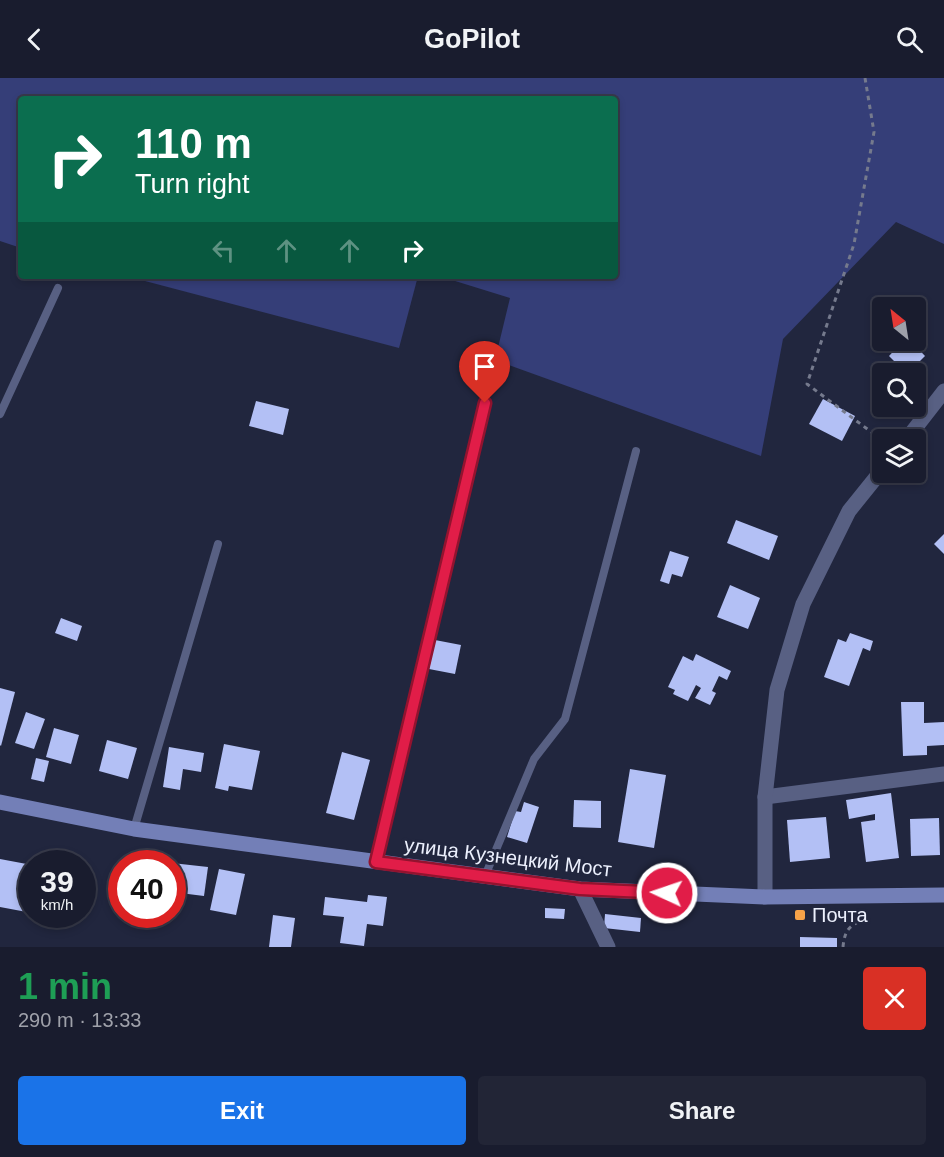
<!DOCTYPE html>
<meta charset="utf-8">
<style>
:root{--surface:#191c2e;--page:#222536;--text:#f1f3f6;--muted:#9fa1aa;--line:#373a4a;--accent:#1a73e8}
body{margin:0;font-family:Arial,sans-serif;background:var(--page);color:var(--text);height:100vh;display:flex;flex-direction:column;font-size:22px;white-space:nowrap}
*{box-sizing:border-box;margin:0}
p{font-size:20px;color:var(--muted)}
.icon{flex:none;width:33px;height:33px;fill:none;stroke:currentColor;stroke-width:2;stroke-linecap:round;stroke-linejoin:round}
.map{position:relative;height:869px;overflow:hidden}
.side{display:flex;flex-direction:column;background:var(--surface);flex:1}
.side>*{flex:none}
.banner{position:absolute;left:18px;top:18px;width:600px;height:183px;border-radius:6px;box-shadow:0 3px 9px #0003,0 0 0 2px var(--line);background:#0b6e4f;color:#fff;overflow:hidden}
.needle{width:39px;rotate:330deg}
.buttons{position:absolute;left:872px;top:219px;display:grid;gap:12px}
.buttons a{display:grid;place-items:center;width:54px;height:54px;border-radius:6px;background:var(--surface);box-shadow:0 3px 9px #0003,0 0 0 2px var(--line);font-size:30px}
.speed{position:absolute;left:18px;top:772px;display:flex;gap:12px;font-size:30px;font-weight:700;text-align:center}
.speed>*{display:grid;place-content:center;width:78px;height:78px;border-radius:50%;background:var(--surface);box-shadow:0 3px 9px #0003,0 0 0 2px var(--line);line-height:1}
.speed small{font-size:15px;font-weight:400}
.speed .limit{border:9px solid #d22;background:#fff;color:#111}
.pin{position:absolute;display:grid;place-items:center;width:51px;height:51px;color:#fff;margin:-62px -26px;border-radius:50% 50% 50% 0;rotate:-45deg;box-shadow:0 0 6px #0007}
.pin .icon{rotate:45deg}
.me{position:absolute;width:66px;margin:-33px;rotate:273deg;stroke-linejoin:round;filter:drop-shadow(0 0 4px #0008)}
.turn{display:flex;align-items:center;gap:21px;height:126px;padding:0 18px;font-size:27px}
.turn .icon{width:78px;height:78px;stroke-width:2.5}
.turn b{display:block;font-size:42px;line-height:51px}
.lanes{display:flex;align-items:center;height:57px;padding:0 18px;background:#0003;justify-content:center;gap:30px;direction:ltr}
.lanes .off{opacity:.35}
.round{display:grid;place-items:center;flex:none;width:63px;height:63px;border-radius:6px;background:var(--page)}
.head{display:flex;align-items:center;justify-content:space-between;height:102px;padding:0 18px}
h1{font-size:36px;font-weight:600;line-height:45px;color:#1e9e55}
.primary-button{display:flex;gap:12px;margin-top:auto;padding:12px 18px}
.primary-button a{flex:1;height:69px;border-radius:6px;background:var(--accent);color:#fff;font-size:24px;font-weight:600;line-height:69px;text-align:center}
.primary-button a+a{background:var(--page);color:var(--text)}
header{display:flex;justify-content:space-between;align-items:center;height:78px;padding:0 18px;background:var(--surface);font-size:27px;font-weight:600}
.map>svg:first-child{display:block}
</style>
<header><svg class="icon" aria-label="back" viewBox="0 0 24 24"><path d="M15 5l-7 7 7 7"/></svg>GoPilot<svg class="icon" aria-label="search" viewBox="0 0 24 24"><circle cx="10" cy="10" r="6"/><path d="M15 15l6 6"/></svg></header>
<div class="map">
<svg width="944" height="869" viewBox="0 0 944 869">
<rect width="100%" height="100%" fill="#21263e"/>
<g fill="#353e78">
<path d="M0,0H944V166L896,144L783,261L761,378L495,282L510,220L439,198H615V21H21V170L0,163Z"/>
<path d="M126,198H418L399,270Z"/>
</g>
<g fill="#b3c0f5">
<path d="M904,262H910L925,278L907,296L889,278Z"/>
<path d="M823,321L855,338L842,363L809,346Z"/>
<path d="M256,323L289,331L283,357L249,348Z"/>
<path d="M736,442L778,458L769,482L727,465Z"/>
<path d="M944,456V476L934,466Z"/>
<path d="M670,473L689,479L682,499L672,496L669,506L660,503Z"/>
<path d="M730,507L760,520L748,551L717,539Z"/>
<path d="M61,540L82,548L77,563L55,555Z"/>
<path d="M850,555L873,563L870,573L863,570L849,608L824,599L838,561L846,564Z"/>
<path d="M435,562L461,567L455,596L429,591Z"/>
<path d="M696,576L731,593L727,602L719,598L712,613L716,615L710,627L695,620L701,610L696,607L688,623L673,616L675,612L668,609L683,578L693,583Z"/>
<path d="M0,610L15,614L1,668L0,667Z"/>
<path d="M901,624H924V645L944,644V667L927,668V677L903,678Z"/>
<path d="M26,634L45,641L34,671L15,665Z"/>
<path d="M54,650L79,657L71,686L46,679Z"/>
<path d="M107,662L137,670L128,701L99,693Z"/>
<path d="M224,666L260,673L252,712L229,708L228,713L215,710Z"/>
<path d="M169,669L204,675L201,694L183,691L180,712L163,709Z"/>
<path d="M342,674L370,682L354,742L326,735Z"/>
<path d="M36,680L49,683L44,704L31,701Z"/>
<path d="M630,691L666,697L654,770L618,764Z"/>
<path d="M891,715L899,780L866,784L861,744L875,742V736L849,741L846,722Z"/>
<path d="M574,722L601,723V750L573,749Z"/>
<path d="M524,724L539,729L527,765L507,759L515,733L521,734Z"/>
<path d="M826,739L830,780L790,784L787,742Z"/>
<path d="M939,740L940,777L911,778L910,741Z"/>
<path d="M0,781L32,787V835L0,829Z"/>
<path d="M172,785L208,789L204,818L172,814Z"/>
<path d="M219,791L245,796L236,837L210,832Z"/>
<path d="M120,798H122V831L115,830Z"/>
<path d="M368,817L387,819L383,848L367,846L364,868L340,865L344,839L323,837L325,819L367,824Z"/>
<path d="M545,830L565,831L564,841L545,840Z"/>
<path d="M605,836L641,840L640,854L604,850Z"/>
<path d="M273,837L295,840L291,869H269Z"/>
<path d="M800,859L837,860V869H800Z"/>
</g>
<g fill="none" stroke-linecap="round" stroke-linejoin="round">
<g stroke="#757a8d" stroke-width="3" stroke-dasharray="4.5 4.5" stroke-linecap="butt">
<path d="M865,0L874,54L854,166L807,306L882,362"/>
<path d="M843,869C845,848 852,847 869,839"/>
</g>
<g stroke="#586083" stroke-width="8">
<path d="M0,336L58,210"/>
<path d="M134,751L218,466"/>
<path d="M376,784L485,325"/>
<path d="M485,798L534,681L565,641L636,373"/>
</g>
<g stroke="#586083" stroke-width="15">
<path d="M906,362L944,313"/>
<path d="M765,719L944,696"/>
<path d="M580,811L608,869"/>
<path d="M765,819V719L777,612L803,526L849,433L882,392"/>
</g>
<path stroke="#737fb7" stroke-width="15" d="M0,724L134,751L580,811L765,819L944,817"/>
</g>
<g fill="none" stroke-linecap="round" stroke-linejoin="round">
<g stroke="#92132f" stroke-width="15">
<path id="route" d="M485,325L376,784L580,811L667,815"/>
</g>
<use href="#route" stroke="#e11d48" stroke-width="10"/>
</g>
<rect fill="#f6a248" stroke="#21263e" stroke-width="2" x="794" y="831" width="12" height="12" rx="3"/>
<g text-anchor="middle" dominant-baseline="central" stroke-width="6" stroke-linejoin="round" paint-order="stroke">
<g font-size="20" fill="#ecf0fd" stroke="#21263e">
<text transform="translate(508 779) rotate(7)">улица Кузнецкий Мост</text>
</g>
<g font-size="20" fill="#ecf0fd" stroke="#21263e" text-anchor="start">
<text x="812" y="837">Почта</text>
</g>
</g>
</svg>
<div class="buttons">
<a><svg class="needle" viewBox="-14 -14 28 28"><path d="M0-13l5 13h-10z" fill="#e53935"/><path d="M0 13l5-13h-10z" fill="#9fa1aa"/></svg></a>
<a><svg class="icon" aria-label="search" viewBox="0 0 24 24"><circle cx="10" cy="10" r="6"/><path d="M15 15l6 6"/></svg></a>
<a><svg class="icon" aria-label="layers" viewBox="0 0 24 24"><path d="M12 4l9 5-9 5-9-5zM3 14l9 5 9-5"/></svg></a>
</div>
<div class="speed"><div>39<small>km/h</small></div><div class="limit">40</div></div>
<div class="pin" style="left:485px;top:325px;background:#d93025"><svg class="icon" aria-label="arrive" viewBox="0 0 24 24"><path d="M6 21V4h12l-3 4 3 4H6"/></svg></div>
<svg class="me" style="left:667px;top:815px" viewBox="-20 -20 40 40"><circle r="17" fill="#e11d48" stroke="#fff" stroke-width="3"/><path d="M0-11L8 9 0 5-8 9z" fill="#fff"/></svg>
<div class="banner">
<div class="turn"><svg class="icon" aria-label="right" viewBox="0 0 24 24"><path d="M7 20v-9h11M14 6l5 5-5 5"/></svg><div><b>110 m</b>Turn right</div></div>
<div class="lanes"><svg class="icon off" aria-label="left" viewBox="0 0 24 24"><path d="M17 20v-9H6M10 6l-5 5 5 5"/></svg><svg class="icon off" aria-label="ahead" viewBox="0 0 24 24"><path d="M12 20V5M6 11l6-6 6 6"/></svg><svg class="icon off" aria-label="ahead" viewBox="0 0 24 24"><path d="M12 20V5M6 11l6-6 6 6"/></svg><svg class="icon" aria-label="right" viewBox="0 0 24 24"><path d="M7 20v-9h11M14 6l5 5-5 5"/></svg></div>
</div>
</div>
<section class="side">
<div class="head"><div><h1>1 min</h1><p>290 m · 13:33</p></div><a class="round" style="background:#d93025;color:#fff"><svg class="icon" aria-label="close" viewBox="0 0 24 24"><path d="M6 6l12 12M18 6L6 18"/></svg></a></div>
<div class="primary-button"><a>Exit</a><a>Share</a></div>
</section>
